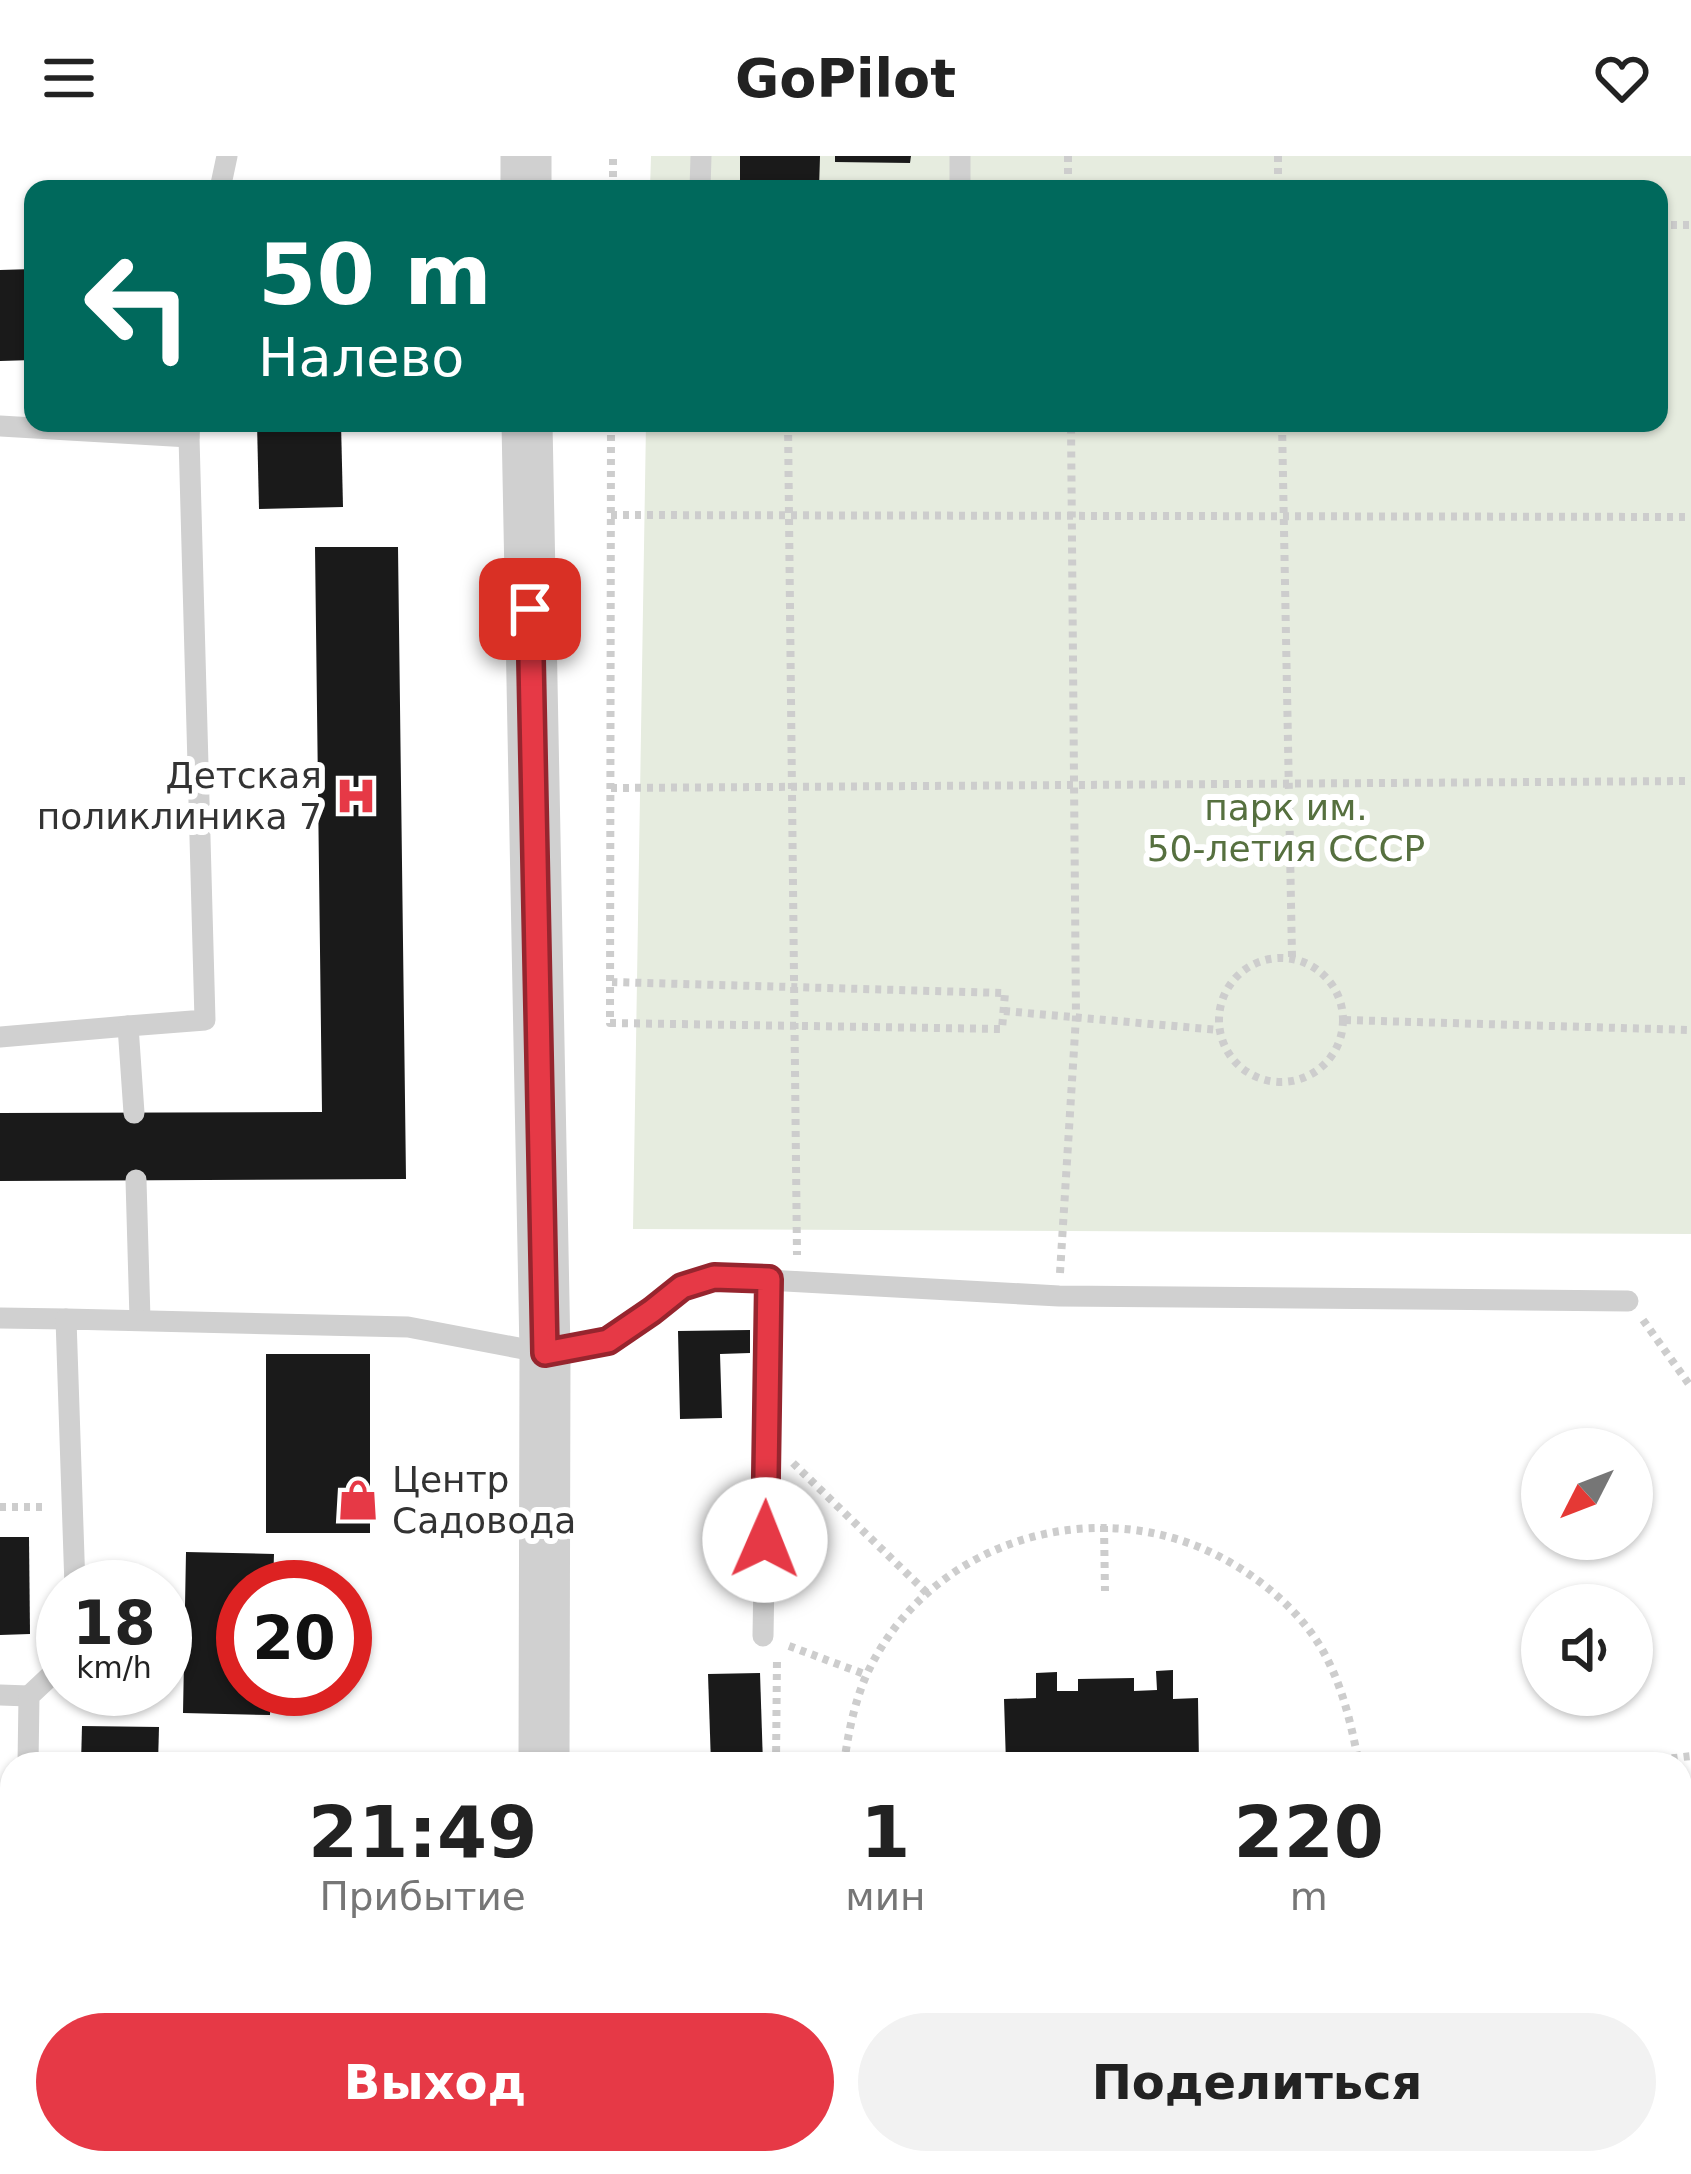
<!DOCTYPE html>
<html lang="ru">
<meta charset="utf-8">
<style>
:root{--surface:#fff;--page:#f2f2f2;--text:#222;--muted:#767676;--accent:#e63946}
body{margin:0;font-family:"DejaVu Sans",sans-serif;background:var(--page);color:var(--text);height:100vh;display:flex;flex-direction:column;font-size:45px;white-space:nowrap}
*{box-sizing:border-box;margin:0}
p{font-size:39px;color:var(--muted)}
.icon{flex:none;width:66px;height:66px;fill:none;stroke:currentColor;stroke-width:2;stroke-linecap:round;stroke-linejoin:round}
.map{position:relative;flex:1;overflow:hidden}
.panel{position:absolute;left:0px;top:1596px;width:1692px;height:423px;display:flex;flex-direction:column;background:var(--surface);border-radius:36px 36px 0 0;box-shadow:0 3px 9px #0004}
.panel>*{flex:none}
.hud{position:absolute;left:24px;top:24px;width:1644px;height:252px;border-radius:24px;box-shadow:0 3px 9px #0004;background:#00695c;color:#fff;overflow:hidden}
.needle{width:78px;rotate:228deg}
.buttons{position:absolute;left:1521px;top:1272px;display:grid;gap:24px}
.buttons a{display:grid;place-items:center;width:132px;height:132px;border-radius:50%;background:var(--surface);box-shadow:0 3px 9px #0004;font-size:60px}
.speed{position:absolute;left:36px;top:1404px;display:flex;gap:24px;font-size:60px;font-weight:700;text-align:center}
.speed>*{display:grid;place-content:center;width:156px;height:156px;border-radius:50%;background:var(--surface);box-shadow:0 3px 9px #0004;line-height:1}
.speed small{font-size:30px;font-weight:400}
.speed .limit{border:18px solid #d22;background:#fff;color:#111}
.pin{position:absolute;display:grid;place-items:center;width:102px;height:102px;color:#fff;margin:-51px;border-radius:24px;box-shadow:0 6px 18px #0006}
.me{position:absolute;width:132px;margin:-66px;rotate:1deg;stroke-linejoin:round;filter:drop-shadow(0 0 9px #0008)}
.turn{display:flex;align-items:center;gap:42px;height:252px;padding:0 36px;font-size:54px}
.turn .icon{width:156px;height:156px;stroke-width:2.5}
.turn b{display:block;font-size:84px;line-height:102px}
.eta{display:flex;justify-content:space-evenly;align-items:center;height:204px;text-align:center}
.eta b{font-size:72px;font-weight:700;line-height:84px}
.button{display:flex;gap:24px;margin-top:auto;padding:24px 36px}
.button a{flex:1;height:138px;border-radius:72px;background:var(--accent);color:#fff;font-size:48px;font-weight:700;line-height:138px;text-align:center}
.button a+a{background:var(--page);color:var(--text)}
header{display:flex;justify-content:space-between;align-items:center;height:156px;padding:0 36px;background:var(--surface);font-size:54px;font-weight:700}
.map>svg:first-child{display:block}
</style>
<header><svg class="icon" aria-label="menu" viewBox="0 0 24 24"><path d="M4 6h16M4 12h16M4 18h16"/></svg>GoPilot<svg class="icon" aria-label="heart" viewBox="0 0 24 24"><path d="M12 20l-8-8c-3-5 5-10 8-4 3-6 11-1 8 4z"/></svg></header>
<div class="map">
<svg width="1691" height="2018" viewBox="0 0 1691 2018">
<rect width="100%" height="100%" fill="#fff"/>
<path fill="#e6ecdf" d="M651,0H1691V1078L633,1073L646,267H1659V33H650Z"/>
<g fill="#1a1a1a">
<path d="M740,0H820L819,33H740Z"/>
<path d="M835,0H911L910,7L835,6Z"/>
<path d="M33,113V204L0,205V114Z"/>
<path d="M257,267H341L343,351L259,353Z"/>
<path d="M315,391H398L406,1023L0,1025V957L322,956Z"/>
<path d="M750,1174V1197L720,1198L722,1262L680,1263L678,1175Z"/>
<rect x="266" y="1198" width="104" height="179"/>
<path d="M0,1381H29L30,1478L0,1479Z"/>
<path d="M186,1396L274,1398L273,1431H243V1533H271L270,1559L183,1557Z"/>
<path d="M1173,1514V1543L1198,1542L1199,1608H1006L1004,1543L1036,1542V1517L1057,1516V1535H1078V1523L1134,1522V1535L1157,1534L1156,1515Z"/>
<path d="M760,1517L763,1608H711L708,1518Z"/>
<path d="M82,1570L159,1571L158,1608H81Z"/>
<rect x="77" y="2007" width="77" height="11"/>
</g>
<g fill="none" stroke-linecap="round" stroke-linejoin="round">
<g stroke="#cdcdcd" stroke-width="8" stroke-dasharray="6 6" stroke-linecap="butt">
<path d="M1068,0V33"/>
<path d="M1278,0V33"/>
<path d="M613,33V0"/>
<path d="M1659,69H1691"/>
<path d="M611,267L610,867L1002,873L1005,837L612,826"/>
<path d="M788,267L797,1099"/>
<path d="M1282,267L1292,801"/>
<path d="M611,359L1691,361"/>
<path d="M611,632L1691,625"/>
<circle cx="1281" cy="864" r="62"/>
<path d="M1004,855L1219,874"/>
<path d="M1345,864L1691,874"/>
<path d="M1060,1117L1076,861L1071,267"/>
<path d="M1643,1164L1691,1231"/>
<path d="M793,1307L927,1437"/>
<path d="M0,1351H46"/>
<path d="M1104,1370L1105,1435"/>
<path d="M789,1490L867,1519"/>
<path d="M776,1608L777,1502"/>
<path d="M844,1608C848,1578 854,1548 866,1520C923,1394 1074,1340 1199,1391C1247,1411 1297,1449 1323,1495C1343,1531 1351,1568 1359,1608"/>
<path d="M1624,1608L1691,1600"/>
<path d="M927,2007V2016L1007,2015L1008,2007"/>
<path d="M614,2018L660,2007"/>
<path d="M1101,2018V2007"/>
</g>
<g stroke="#d0d0d0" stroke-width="21">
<path d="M960,0V33"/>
<path d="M220,33L227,0"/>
<path d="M700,33L701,0"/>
<path d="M0,270L189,281L190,267"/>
<path d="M0,881L128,870"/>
<path d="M134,957L128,870L205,864L189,281"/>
<path d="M136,1024L140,1163"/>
<path d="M0,1162L66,1163"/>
<path d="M75,1431L66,1163L408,1171L545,1197L608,1185L652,1155L682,1131L714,1121L1059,1140L1628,1145"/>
<path d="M763,1480L769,1123"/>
<path d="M0,1539L29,1540"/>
<path d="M28,1608L29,1540L63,1508"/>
<path d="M17,2018L18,2007"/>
</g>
<g stroke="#d0d0d0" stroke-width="51">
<path d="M526,33V0"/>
<path d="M527,267L545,1197L544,1608"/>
<path d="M541,2018V2007"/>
</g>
</g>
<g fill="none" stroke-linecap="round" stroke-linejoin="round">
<g stroke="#96252e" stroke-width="30">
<path id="route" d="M530,453L545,1197L608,1185L652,1155L682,1131L714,1121L769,1123L765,1384"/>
</g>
<use href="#route" stroke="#e63946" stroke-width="21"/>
</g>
<defs>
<g id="hospital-bare" transform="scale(3.24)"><path d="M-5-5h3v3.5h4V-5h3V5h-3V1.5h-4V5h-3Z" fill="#e63946" stroke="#fff" stroke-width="2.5" paint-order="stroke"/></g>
<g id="shop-bare" transform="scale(3.24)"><path d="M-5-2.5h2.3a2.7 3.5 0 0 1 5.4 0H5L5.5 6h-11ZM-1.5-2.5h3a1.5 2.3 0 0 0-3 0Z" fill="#e63946" stroke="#fff" stroke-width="2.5" paint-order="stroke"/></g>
</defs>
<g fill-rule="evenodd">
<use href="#hospital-bare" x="356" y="640"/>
<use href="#shop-bare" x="358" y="1344"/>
</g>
<g text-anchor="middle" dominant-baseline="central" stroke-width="12" stroke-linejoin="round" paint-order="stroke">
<g font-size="36" fill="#333" stroke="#fff" text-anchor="end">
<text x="322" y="619">Детская<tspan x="322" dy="41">поликлиника 7</tspan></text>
<text x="392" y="1323" text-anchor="start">Центр<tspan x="392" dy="41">Садовода</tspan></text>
</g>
<g font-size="36" fill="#56703f" stroke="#fff">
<text x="1286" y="651">парк им.<tspan x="1286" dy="41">50-летия СССР</tspan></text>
</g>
</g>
</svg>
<div class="buttons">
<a><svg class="needle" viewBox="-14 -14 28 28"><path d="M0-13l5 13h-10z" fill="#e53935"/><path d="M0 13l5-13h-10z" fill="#767676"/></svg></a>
<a><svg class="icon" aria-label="sound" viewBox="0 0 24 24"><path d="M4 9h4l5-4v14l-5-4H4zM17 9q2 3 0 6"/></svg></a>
</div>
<div class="speed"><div>18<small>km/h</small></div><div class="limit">20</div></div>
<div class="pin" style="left:530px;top:453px;background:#d93025"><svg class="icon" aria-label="arrive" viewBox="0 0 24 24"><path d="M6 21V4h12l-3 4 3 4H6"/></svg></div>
<svg class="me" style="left:765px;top:1384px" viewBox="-20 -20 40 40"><circle r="19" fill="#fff"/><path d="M0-13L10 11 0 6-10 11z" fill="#e63946"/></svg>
<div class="hud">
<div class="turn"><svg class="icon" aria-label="left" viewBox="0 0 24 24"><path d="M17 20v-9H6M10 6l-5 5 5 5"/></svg><div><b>50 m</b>Налево</div></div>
</div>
<section class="panel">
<div class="eta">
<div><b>21:49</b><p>Прибытие</p></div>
<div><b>1</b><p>мин</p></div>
<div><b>220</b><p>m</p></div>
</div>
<div class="button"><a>Выход</a><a>Поделиться</a></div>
</section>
</div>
